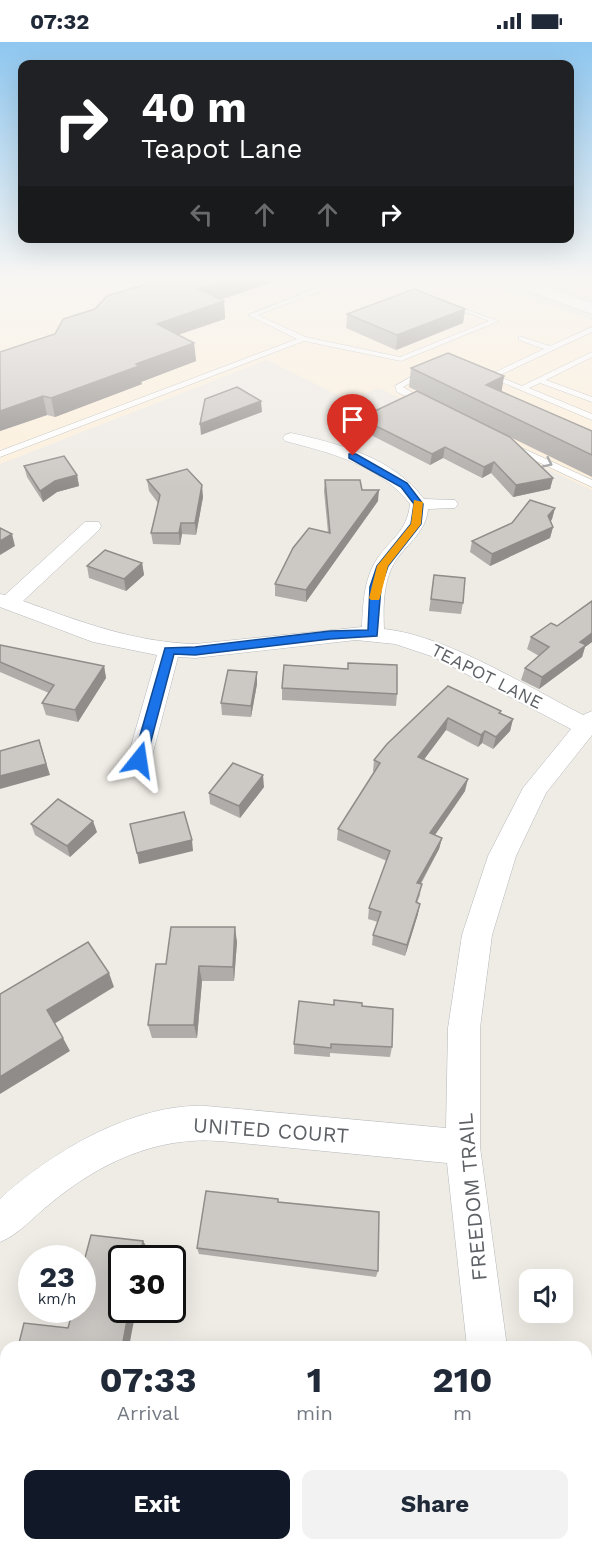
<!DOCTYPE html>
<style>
:root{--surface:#fff;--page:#f2f2f3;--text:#1f2937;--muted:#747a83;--accent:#111827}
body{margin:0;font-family:"Work Sans",sans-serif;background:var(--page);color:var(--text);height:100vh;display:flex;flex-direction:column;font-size:22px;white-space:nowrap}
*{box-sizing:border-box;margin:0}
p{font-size:20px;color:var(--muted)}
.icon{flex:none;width:33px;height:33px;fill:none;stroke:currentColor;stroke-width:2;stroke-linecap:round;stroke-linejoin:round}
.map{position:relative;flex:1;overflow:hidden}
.side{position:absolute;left:0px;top:1299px;width:592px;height:210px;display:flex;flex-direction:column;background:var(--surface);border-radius:18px 18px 0 0;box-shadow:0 6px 24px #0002}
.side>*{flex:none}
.top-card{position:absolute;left:18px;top:18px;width:556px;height:183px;border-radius:12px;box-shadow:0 6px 24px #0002;background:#202124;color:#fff;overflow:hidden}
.fabs{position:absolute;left:519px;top:1227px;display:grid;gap:12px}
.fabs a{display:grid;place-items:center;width:54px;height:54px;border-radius:12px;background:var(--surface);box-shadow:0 6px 24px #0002;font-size:30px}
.speed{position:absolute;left:18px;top:1203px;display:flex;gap:12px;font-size:30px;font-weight:700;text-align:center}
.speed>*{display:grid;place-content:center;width:78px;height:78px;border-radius:50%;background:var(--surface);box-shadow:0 6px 24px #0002;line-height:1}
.speed small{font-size:15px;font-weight:400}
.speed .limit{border:3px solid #111;border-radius:9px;background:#fff;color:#111}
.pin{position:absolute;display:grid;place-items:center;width:51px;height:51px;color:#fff;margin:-62px -26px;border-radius:50% 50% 50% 0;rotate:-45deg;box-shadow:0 0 6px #0007}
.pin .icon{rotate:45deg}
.me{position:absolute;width:66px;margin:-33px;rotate:15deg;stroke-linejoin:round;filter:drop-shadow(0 0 4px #0008)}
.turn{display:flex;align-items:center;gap:21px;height:126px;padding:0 24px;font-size:27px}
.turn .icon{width:78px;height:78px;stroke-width:2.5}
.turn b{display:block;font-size:42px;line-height:51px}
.lanes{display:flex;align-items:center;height:57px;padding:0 24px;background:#0003;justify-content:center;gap:30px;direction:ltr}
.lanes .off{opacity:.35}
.eta{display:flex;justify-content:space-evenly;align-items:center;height:102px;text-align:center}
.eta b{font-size:36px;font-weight:700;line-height:42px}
.action{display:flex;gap:12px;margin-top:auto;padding:12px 24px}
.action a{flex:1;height:69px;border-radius:12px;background:var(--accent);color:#fff;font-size:24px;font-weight:700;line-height:69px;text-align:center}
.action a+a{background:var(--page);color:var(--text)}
.status{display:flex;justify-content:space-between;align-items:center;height:42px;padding:0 30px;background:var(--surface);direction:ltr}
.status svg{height:16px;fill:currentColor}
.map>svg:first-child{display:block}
</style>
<div class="status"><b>07:32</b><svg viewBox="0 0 49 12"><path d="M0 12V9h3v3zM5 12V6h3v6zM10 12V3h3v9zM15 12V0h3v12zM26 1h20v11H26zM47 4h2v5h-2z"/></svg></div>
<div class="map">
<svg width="592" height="1509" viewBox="0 0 592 1509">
<rect width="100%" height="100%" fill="#efebe5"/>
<g fill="#fdf0dc">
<path d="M0,235H466L592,278V448L379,346L348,358L267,318L0,422Z"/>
<path d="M530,235H592V257Z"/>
</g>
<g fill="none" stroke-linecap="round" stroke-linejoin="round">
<g stroke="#b5b8bb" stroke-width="1">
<g id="service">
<path d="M19,235H28L0,248V244Z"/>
<path d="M124,235H133L149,244L144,245Z"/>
<path d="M345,235H355L258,273L305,295L400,315L489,279L447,263V261L499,279L401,319L304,299L0,415V409L297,297L248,273Z"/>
<path d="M378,235H388L432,254L427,255Z"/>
<path d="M592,285V290L498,334L522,344L592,310V315L546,338L592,355V360L540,341L529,346L592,372V378L487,334L544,307L519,298V294L550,304Z"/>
<path d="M423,328L430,330L403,345L427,359V363H424L397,350L395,344Z"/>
<path d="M511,401L592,438V445L508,406V402Z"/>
</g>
</g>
<g stroke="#b5b8bb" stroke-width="1">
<g id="minor">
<path d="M291,391C340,402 392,415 424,457L455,458L458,462L455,466L428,467C426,490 408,501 396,518C383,538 383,564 384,587C445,593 526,644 583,673L592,669V693L546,751L516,814L492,893L480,986V1105L507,1305H467L447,1121L220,1099C157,1094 99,1121 51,1161C34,1174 20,1192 0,1200V1157C51,1110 134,1061 206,1064L446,1086L448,986L462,893L488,814L523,746L571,687L434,615L395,602L356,598L195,616L178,615L151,718L148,724L139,727L130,724L127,718L157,613L93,600L0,565V552L5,553L85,480H99L101,484L99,488L23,559C81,580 133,600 195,602L362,585C363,561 364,537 377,517C391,496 407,490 410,462C380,423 331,411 285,399L283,396L285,393Z"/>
<path d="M495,1503H539L540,1509H496Z"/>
</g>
</g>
<g stroke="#b4b8bc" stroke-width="1">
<path id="secondary" d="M495,235H519L592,261V272L497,238Z"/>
</g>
<use href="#service" fill="#fff" fill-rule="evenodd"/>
<use href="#minor" fill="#fff" fill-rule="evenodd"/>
<use href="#secondary" fill="#fff" fill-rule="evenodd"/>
</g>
<g fill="#afaca9">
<path d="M151,235H288L220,258L224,259L225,277L178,293L194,301L196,319L141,340L142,342L55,375L47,373L0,389V310L55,292L95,267L147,242Z"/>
<path d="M465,267L463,281L396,308L346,286L347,272Z"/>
<path d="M411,326L504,334L501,350L592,389V435L510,395L553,436L550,447L513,455L491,431L482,436L443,416L430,423L359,387L360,376L499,390L409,345Z"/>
<path d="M24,424L77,433L79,444L57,450L43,460L27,435Z"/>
<path d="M147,438L203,455L196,493L182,492L180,503L153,502L151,491L158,461L149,449Z"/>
<path d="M325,438L362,448L378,459L306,560L275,554V542L328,491L324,449Z"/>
<path d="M555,466L552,477L551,479L553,485L550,496L490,524L470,510L472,499Z"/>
<path d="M142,521L144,533L126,549L89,536L87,524Z"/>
<path d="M434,533L463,561L461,572L429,569Z"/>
<path d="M592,559V600L585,605L582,615L539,647L521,638L525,626L539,614L527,607L531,595L557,584Z"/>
<path d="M0,603L104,624L106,636L78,680L46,673L42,661L49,651L0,630Z"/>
<path d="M257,642L251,675L222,673L221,661Z"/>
<path d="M448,644L513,677L510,689L493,707L482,701L478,705L446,688L424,717L465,749L435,793L442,796L439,807L421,842L420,853L417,861L418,872L405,914L372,903L373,893L378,880L368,877L369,866L387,819L337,798L338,787L374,730L373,729L374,718Z"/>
<path d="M282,646L397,652L396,664L282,658Z"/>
<path d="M264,745L240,776L210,762L209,751Z"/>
<path d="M31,782L97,790L70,815L35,793Z"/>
<path d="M237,900L234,939H202L197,996H152L148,983L166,922Z"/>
<path d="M334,963L362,964L392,1005L390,1015L330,1011V1015L294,1012V1002Z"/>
<path d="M279,1160L378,1229L376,1235L199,1212L197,1206Z"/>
</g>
<g fill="#8f8c89">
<path d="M236,235H288L200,264L198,247Z"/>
<path d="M224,259L225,277L159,299L157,282Z"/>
<path d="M465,267L463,281L396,308L397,293Z"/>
<path d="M194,301L196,319L141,340L142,342L55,375L51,356L136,322Z"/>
<path d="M504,334L501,353L482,362L486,343Z"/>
<path d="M43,354L47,373L0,389V369Z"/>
<path d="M261,359L262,370L201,393L200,382Z"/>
<path d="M445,405L443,416L430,423L432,412Z"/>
<path d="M494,420L491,431L482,436L484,425Z"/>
<path d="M77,433L79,444L57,450L43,460L40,449L55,439Z"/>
<path d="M553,436L550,447L513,455L516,443Z"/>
<path d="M202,443L203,455L196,493L195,481Z"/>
<path d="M379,448L378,459L306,560V548Z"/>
<path d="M555,466L552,477L546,486L548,474Z"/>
<path d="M181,481L182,492L180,503L179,491Z"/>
<path d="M553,485L550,496L490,524L492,512Z"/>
<path d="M12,492L15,504L0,513V499Z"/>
<path d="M142,521L144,533L126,549L124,537Z"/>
<path d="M592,591V600L585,605L582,615L539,647L542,635L580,600Z"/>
<path d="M104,624L106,636L78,680L75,668Z"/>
<path d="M257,630V642L251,675V664Z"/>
<path d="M448,676L446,688L417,727L418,715Z"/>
<path d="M513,677L510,689L493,707L496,695Z"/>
<path d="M485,689L482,701L478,705L481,693Z"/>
<path d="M39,698L50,733L0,747V734Z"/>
<path d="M263,733L264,745L240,776L239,764Z"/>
<path d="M468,737L465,749L428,803L430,791Z"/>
<path d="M93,779L97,790L70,815L67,804Z"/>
<path d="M442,796L439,807L415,851L417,841Z"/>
<path d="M192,798L193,809L139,822L137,811Z"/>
<path d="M420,862L418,872L405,914L407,903Z"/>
<path d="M235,885L237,900L234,939L233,925Z"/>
<path d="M199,924L202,939L197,996L194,983Z"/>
<path d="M109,931L114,945L54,982L47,968Z"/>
<path d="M63,996L70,1009L0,1052V1035Z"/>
<path d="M143,1199L148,1207L146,1216H140Z"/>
<path d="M129,1268H136L129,1305H122Z"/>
<rect x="136" y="1503" width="6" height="6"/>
</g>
<g fill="#ccc8c4" stroke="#8f8c89" stroke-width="1.5">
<path d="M151,235H236L198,247L224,259L157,282L194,301L136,322L139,324L51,356L43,354L0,369V310L55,292L63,277L95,267L107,254L147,242Z"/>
<path d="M414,247L465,267L397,293L347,272Z"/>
<path d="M448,311L504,334L486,343L592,389V413L411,326Z"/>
<path d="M237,345L261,359L200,382L205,357Z"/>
<path d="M417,349L510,395L553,436L516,443L494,420L484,425L445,405L432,412L360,376Z"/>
<path d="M64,414L77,433L55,439L40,449L24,424Z"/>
<path d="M187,427L202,443L195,481H181L179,491H151L160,453L147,438Z"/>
<path d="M325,438H360L362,448H379L306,548L275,542L293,506L309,486L330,491Z"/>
<path d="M530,458L555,466L548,474L553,485L492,512L472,499L512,481Z"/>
<path d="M0,486L12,492L0,499Z"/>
<path d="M105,508L142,521L124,537L87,524Z"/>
<path d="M434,533L465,536L463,561L431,557Z"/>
<path d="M592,559V591L580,600L586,603L542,635L525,626L549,605L531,595L551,581L557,584Z"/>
<path d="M0,603L104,624L75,668L42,661L54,643L0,620Z"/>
<path d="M348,621L397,623V652L282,646L284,623L348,627Z"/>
<path d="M228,628L257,630L251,664L221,661Z"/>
<path d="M448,644L501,669L499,671L513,677L496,695L485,689L481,693L448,676L418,715L468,737L430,791L442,796L417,841L422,842L416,860L420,862L407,903L373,893L381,870L369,866L390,809L338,787L380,721L374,718L387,702Z"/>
<path d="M39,698L46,722L0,734V709Z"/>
<path d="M233,721L263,733L239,764L209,751Z"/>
<path d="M58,757L93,779L67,804L31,782Z"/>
<path d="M184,770L192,798L137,811L130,782Z"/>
<path d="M171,885H235L233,925L199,924L194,983H148L156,922H166Z"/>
<path d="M88,900L109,931L47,968L63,996L0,1035V952Z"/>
<path d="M334,958L362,961V964L393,967L392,1005L331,1002V1006L294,1002L299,959L334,963Z"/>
<path d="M206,1149L278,1157V1160L379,1170L378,1229L197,1206Z"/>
<path d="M91,1193L143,1199L140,1216H122V1268H129L122,1305H18L24,1281L68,1286L73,1268H82V1227Z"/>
<path d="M0,1464H6V1503H136V1509H0Z"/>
<path d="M300,1503H406L407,1509H300Z"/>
</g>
<defs><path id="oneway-chevron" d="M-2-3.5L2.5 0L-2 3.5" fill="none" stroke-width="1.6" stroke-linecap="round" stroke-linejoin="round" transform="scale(1.5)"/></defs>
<use stroke="#9ea0a3" href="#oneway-chevron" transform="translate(548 421) rotate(26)"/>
<linearGradient id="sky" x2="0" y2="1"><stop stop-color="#8ec7f0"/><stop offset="0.53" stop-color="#f8f6f3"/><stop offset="1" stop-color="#f8f6f3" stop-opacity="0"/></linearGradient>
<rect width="592" height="447" fill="url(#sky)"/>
<path fill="#1a73e8" stroke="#114b97" stroke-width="1.5" d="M349,412H356L407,441L423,462L421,482L388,524L381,545L377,594L330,597L195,613L174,612L146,718L144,722H135L133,718L165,606L195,605L330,589L368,588L370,545L377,524L411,482L414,462L401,445L349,416Z"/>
<path fill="#f59e0b" d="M414,458L423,460L421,482L388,524L380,556L379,558H371L369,556L377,524L411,482Z"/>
<g text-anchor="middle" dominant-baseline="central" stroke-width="4.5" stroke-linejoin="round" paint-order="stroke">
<g font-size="18" fill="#5d6165" stroke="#fff">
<text transform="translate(487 634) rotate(27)">TEAPOT LANE</text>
</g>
<g font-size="21" fill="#5d6165" stroke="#fff">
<text transform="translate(271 1088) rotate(4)">UNITED COURT</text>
<text transform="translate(472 1155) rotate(-95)">FREEDOM TRAIL</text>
</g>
</g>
</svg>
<div class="fabs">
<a><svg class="icon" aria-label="sound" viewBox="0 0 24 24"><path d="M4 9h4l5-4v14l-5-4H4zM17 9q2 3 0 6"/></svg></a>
</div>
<div class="speed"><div>23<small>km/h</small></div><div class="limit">30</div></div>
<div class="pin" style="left:353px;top:414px;background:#d93025"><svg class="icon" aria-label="arrive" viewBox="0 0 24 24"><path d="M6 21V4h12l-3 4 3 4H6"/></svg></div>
<svg class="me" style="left:139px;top:718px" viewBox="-20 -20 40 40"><path d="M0-17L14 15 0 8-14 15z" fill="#1a73e8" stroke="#fff" stroke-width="4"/></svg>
<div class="top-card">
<div class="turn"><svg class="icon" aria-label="right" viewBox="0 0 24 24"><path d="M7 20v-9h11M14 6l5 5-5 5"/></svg><div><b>40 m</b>Teapot Lane</div></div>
<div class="lanes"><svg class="icon off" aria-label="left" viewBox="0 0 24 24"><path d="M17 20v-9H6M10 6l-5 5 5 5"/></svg><svg class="icon off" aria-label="ahead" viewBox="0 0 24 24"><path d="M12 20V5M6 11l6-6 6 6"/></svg><svg class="icon off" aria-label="ahead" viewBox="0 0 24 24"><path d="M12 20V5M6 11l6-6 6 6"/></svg><svg class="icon" aria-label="right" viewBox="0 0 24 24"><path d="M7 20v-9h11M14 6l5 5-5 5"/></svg></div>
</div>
<section class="side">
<div class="eta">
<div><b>07:33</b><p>Arrival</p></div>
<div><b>1</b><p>min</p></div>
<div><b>210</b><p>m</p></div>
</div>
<div class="action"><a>Exit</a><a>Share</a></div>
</section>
</div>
